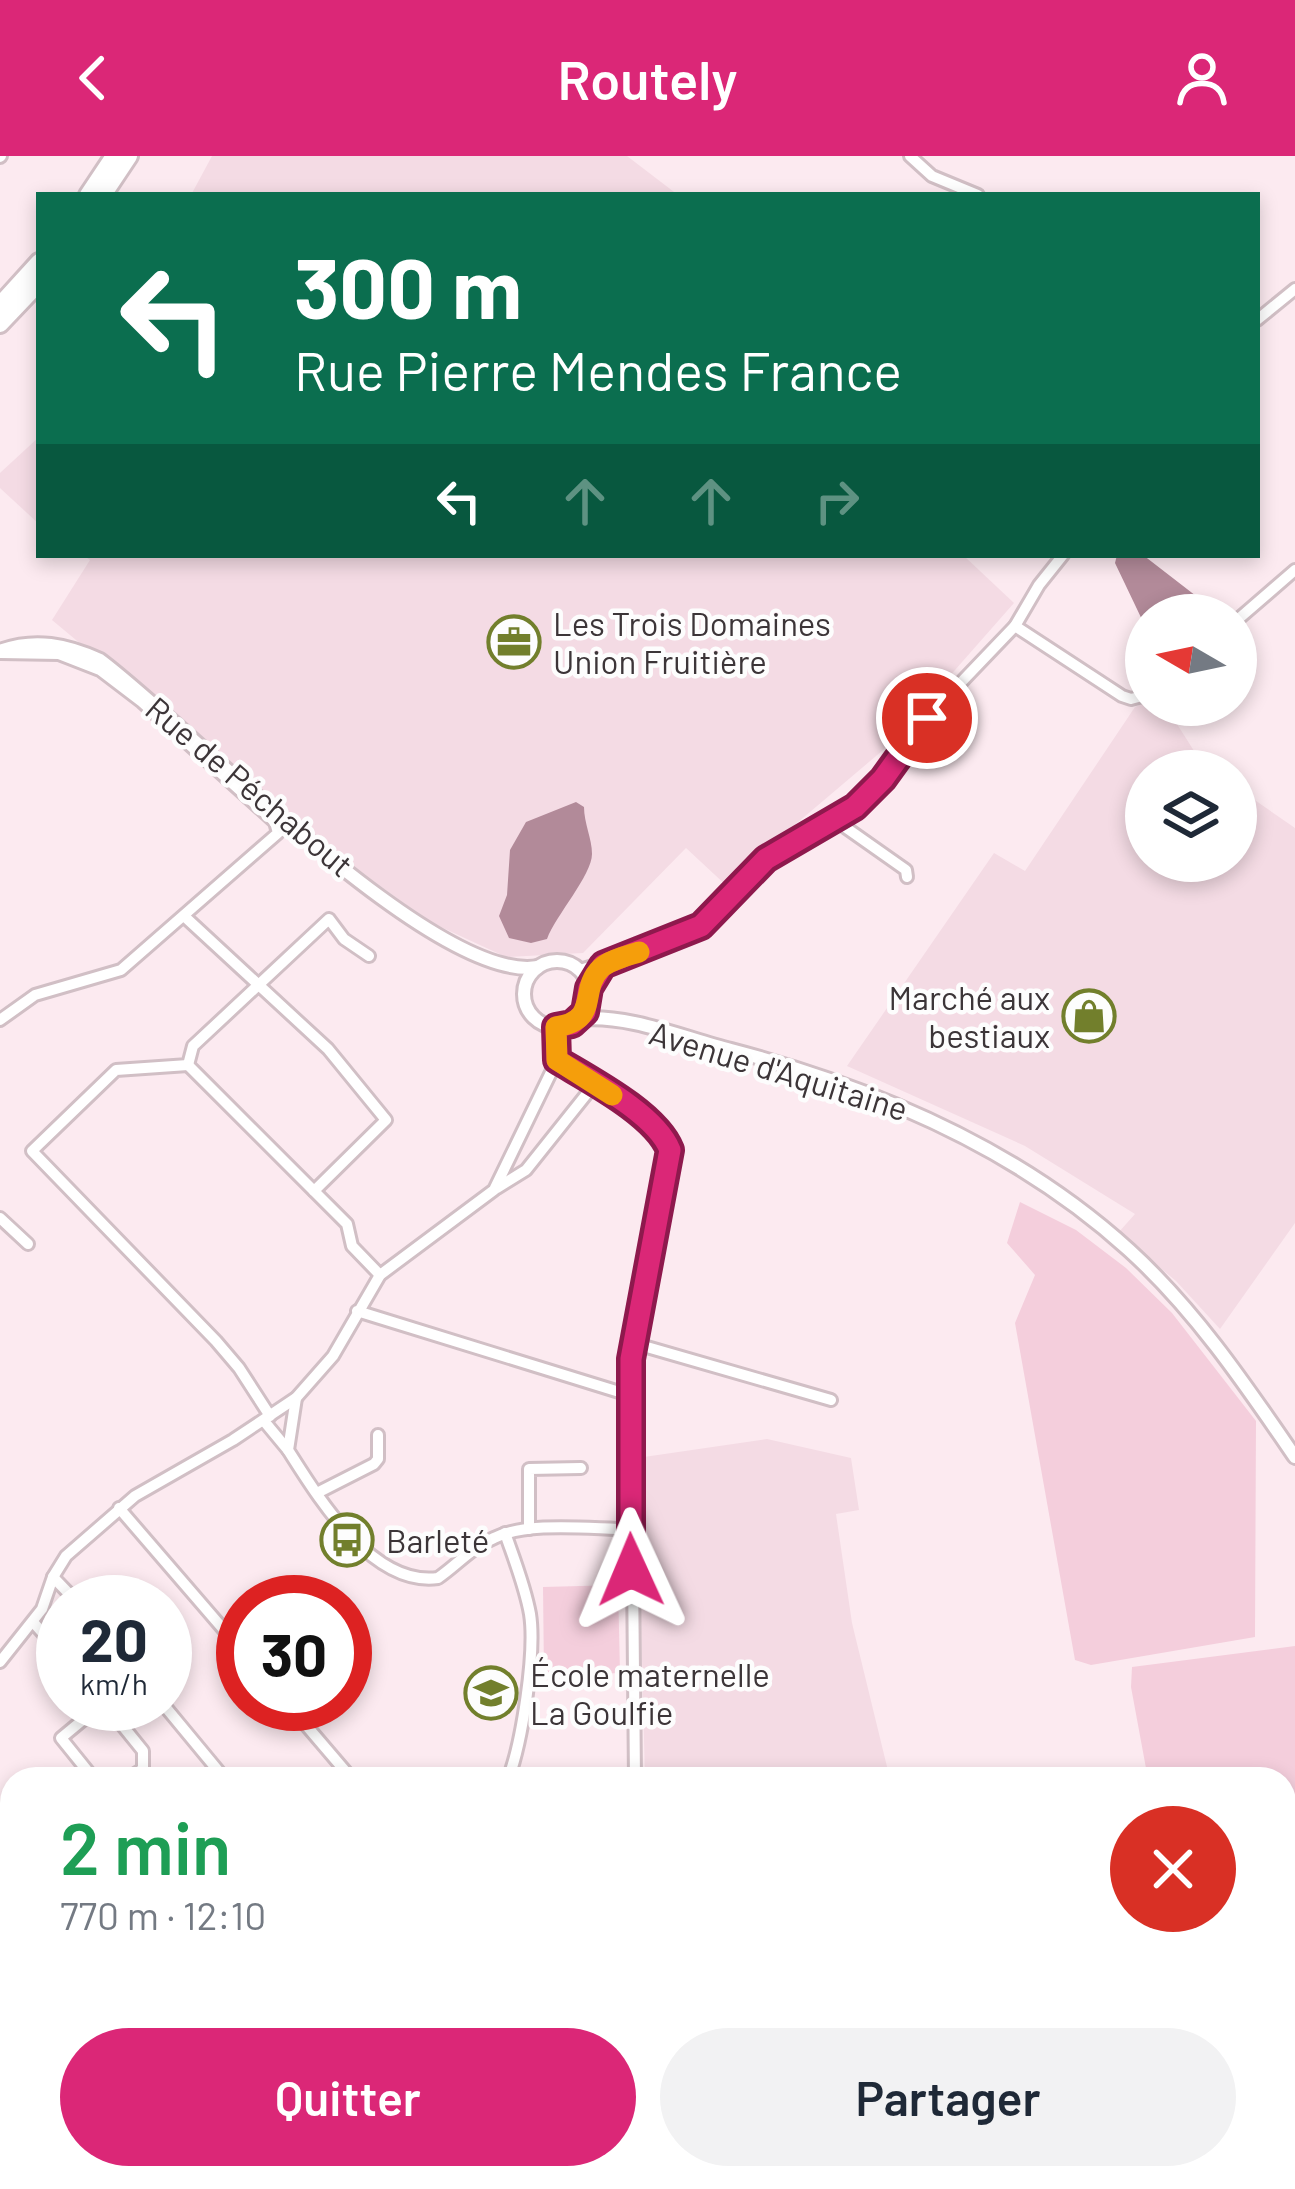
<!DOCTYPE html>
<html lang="fr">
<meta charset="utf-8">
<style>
:root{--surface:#fff;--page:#f2f2f3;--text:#1f2937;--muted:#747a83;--accent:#db2777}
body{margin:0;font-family:Barlow,sans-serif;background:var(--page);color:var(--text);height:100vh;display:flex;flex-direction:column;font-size:45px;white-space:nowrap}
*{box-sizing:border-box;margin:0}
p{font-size:39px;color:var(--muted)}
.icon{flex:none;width:66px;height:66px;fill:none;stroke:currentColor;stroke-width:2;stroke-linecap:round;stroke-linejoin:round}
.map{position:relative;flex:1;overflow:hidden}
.drawer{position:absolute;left:0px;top:1611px;width:1296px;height:423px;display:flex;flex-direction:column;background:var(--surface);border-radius:36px 36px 0 0;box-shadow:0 6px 18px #0003}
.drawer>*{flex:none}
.hud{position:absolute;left:36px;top:36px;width:1224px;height:366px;border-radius:0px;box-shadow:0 6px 18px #0003;background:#0b6e4f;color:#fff;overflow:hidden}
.needle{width:78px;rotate:279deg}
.buttons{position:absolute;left:1125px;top:438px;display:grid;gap:24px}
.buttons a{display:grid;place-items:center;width:132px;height:132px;border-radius:50%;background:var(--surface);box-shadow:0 6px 18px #0003;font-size:60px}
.speed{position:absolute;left:36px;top:1419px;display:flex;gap:24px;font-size:60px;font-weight:700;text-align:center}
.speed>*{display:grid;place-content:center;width:156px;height:156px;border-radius:50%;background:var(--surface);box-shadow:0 6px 18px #0003;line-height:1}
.speed small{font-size:30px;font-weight:400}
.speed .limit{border:18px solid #d22;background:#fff;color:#111}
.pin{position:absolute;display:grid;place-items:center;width:102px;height:102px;color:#fff;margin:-51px;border:6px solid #fff;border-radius:50%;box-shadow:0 3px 12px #0007}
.me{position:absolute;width:132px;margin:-66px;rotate:359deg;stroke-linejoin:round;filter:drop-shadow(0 0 9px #0008)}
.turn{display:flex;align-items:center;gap:42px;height:252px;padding:0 60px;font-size:54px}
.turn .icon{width:156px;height:156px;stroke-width:2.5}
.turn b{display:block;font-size:84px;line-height:102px}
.lanes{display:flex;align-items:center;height:114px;padding:0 60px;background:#0003;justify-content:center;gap:60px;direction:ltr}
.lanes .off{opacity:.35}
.round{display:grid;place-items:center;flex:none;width:126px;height:126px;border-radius:63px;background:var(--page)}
.summary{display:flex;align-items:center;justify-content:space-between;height:204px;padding:0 60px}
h1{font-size:72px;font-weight:600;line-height:90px;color:#1e9e55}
.cta{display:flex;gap:24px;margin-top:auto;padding:24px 60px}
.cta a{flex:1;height:138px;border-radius:72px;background:var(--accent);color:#fff;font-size:48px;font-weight:600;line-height:138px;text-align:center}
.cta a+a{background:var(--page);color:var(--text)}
header{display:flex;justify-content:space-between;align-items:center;height:156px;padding:0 60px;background:var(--accent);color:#fff;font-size:54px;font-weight:600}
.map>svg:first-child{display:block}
</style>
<header><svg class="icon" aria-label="back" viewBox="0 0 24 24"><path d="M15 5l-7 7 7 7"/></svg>Routely<svg class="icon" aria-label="person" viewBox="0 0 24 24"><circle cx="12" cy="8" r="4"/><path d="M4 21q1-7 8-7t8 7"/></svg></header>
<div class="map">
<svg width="1295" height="2033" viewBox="0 0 1295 2033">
<rect width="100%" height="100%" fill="#fceaf0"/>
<g fill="#f4dbe4">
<path d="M212,0H627L678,39H191Z"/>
<path d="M39,281V368L0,332V317Z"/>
<path d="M83,399H963L1014,447L889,589L764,695L729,732L686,692L583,797L506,801L430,766L380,730L289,662L102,498L82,489L52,464L90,404Z"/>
<path d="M1146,546L1165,549L1201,606L1214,615H1146V705H1236V631L1295,672V1067L1220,1173L1176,1125L1118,1077L1135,1058L1025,990L847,910L994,697L1025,715L1135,551Z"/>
<path d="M767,1283L851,1302L859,1354L836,1358L852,1467L890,1623H645L637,1302Z"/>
<path d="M1295,1780V1915L1284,1919V1781Z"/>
<rect x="330" y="2022" width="133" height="11"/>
<path d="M828,2022H1113L1116,2029L1109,2033H803Z"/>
</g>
<g fill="#f4cedc">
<path d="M1020,1046L1076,1074L1126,1112L1172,1157L1256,1265L1255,1481L1091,1509L1075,1504L1015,1167L1035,1119L1007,1087Z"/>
<path d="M618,1429L620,1517L544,1520L543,1431Z"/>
<path d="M1295,1490V1754L1284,1755V1623H1216L1214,1619L1148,1623L1131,1531L1132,1511Z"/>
</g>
<g fill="#b28a99">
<path d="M1117,399H1143L1209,450V459H1146V472L1115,407Z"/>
<path d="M576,646L584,651C584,667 592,683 592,698C592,719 556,759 547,783L531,787L509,782L499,760L507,739L510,694L526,666Z"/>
</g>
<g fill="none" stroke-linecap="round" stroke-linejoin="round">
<g stroke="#d1bfc5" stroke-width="16">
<g id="minor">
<path d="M910,0L932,20L978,39"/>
<path d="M0,1L1,0"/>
<path d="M1257,164L1295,133"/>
<path d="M1236,465L1295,414"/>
<path d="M1015,470L1122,540L1131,543L1146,539"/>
<path d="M835,664L906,714L907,721"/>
<path d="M184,760L328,893L386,964L314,1035"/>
<path d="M580,814L649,793L701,769L766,703L864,643L927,562L1015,470L1039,429L1063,399"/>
<path d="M589,832L603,809"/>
<path d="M0,864L35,839L121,814L278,677L275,666L142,546L100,514L59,498L1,497"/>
<path d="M557,904C590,924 656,958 670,994L631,1203L635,1623"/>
<path d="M188,909L347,1068L352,1090L380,1119"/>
<path d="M497,1032L526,1014L589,935"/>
<path d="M0,1062L28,1088"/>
<path d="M357,1155L629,1239"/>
<path d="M633,1187L831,1244"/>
<path d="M296,1242L288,1294C318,1341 372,1431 438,1422C457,1409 472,1391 494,1382C528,1365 591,1373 630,1373"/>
<path d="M270,1260L239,1212L216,1185L32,995L116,914L188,909L193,890L329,763L344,783L369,800"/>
<path d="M264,1265L288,1294"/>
<path d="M317,1337L374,1308L378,1303V1279"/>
<path d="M119,1352L243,1496"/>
<path d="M529,1373V1313L581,1312"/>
<path d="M505,1377C514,1403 525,1430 530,1458C536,1496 522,1587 508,1623"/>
<path d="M53,1421L77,1446"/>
<path d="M33,1466L63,1500"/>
<path d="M0,1506L42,1453L53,1421L66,1400L135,1340L233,1284L296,1242L333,1200L380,1119L494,1034L557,904L556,871"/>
<path d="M105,1548L143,1595V1613L127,1623"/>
<path d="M163,1548L225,1623"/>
<path d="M288,1548L352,1623"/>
<path d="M94,1623L61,1582L102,1548"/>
<path d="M178,2022V2033"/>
<path d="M507,2022V2033"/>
<path d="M1115,2022L1128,2033"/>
<path d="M54,2033L57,2022"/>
<path d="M85,2033L88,2022"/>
</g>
</g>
<g stroke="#d1bfc5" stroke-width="18">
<g id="tertiary">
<path d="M0,495C35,482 67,489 100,504C188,569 435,829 538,811"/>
<circle cx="557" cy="838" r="33"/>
<path d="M579,863C629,858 683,882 731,894C876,932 1017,992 1129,1094C1195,1154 1245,1228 1295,1301"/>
<path d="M642,2022V2033"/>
<path d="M787,2033L812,2022"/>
</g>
</g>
<g stroke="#d1bfc5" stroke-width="21">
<g id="secondary">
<path d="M1284,1769L1295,1768"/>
<path d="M0,1931L12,1930"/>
</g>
</g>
<g stroke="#d1bfc5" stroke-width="22">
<g id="primary">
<path d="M88,39L114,0"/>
<path d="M103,39L129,0"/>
<path d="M0,149L39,106"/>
<path d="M0,168L39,127"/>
</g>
</g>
<use href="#minor" stroke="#fff" stroke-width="10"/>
<use href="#tertiary" stroke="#fff" stroke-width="12"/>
<use href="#secondary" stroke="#fff" stroke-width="15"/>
<use href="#primary" stroke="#fff" stroke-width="16"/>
</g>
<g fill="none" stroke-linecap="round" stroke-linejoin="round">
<g stroke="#8e194d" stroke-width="30">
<path id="route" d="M631,1414V1203L670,994C656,958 590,924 557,904L556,871L572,868L585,856L589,832L603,809L701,770L766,703L855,651L883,623L927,562"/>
</g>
<use href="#route" stroke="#db2777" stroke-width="21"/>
<path stroke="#f59e0b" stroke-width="21" d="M612,939L557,904L556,871C601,864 578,834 601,812C610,804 627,800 639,796"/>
</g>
<defs>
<g id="office-ring" transform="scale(2.7)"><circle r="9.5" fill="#fdfdfd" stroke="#727f2c" stroke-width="1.5"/><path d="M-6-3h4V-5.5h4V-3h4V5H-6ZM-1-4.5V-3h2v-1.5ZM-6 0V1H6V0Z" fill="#727f2c"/></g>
<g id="shop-ring" transform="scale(2.7)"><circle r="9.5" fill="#fdfdfd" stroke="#727f2c" stroke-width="1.5"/><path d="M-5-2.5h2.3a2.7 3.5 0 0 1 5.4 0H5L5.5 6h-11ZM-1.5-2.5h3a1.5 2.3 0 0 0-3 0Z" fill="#727f2c"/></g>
<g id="bus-ring" transform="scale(2.7)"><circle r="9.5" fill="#fdfdfd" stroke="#727f2c" stroke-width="1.5"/><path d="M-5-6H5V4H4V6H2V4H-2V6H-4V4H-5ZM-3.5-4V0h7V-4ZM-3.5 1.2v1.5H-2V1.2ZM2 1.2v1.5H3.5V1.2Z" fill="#727f2c"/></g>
<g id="school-ring" transform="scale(2.7)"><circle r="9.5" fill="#fdfdfd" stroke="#727f2c" stroke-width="1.5"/><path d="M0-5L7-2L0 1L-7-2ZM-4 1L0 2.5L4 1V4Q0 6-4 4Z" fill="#727f2c"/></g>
</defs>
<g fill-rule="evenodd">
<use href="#office-ring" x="514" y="486"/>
<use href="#shop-ring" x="1089" y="860"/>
<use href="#bus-ring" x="347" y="1384"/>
<use href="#school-ring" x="491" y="1537"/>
</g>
<g text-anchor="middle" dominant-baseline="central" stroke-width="9" stroke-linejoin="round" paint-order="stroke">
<g font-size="33" fill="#3c3538" stroke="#fdfdfd" text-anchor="start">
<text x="553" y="467">Les Trois Domaines<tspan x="553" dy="38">Union Fruitière</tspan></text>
<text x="1050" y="841" text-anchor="end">Marché aux<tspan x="1050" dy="38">bestiaux</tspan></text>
<text x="386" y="1384">Barleté</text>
<text x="530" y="1518">École maternelle<tspan x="530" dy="38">La Goulfie</tspan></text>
</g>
<g font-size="33" fill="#3c3538" stroke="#fdfdfd">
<text transform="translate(250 630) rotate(40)">Rue de Péchabout</text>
<text transform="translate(779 914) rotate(17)">Avenue d'Aquitaine</text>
</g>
</g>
</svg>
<div class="buttons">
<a><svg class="needle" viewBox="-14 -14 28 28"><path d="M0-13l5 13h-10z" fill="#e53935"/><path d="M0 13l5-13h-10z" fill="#747a83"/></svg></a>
<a><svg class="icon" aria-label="layers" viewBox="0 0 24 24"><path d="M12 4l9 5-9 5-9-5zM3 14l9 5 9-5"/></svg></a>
</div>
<div class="speed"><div>20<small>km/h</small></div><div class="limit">30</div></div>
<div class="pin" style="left:927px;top:562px;background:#d93025"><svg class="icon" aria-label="arrive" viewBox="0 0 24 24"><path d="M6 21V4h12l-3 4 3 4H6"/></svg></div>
<svg class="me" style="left:631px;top:1414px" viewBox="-20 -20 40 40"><path d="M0-17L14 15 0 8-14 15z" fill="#db2777" stroke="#fff" stroke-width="4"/></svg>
<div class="hud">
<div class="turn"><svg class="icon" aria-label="left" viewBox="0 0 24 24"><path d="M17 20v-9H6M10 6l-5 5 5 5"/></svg><div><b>300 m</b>Rue Pierre Mendes France</div></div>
<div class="lanes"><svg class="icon" aria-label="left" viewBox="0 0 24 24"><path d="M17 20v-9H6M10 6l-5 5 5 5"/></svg><svg class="icon off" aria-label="ahead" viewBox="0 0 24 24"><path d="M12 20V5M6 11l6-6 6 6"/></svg><svg class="icon off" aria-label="ahead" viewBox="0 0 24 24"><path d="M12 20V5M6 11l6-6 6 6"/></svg><svg class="icon off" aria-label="right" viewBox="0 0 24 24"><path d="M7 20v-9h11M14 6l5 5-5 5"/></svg></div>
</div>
<section class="drawer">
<div class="summary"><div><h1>2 min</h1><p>770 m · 12:10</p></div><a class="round" style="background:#d93025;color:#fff"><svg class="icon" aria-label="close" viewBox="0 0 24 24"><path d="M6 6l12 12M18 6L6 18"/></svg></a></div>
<div class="cta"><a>Quitter</a><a>Partager</a></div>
</section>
</div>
